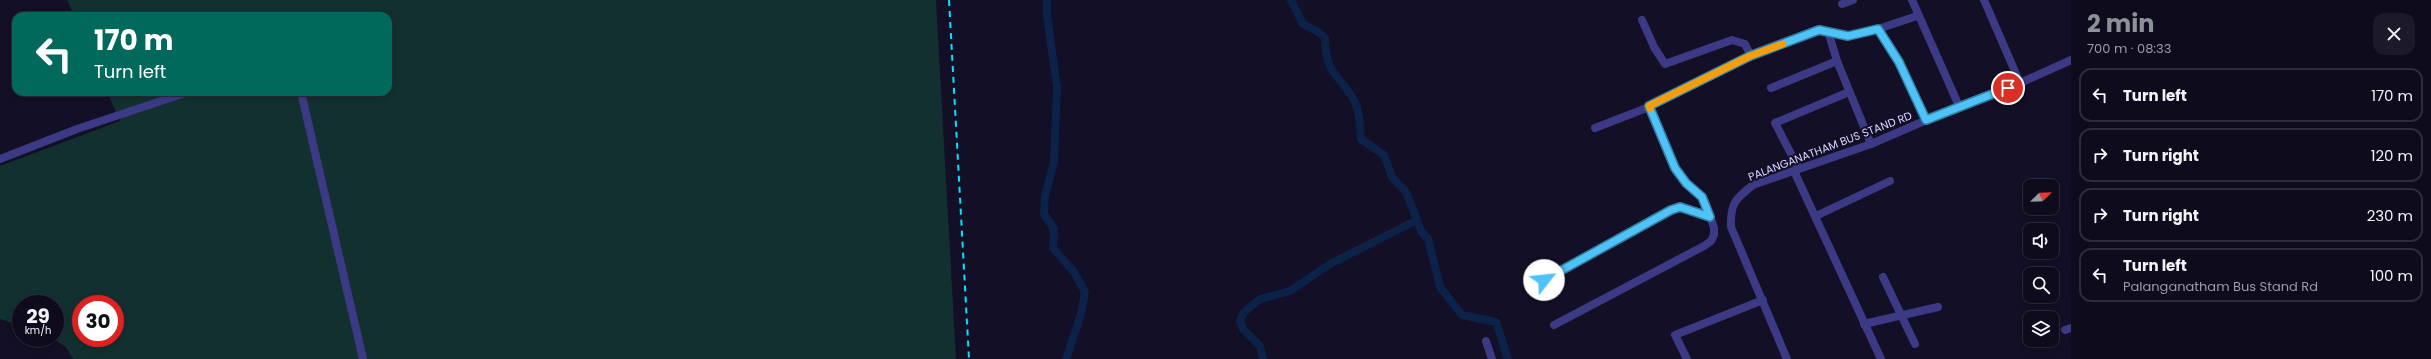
<!DOCTYPE html>
<meta charset="utf-8">
<style>
:root{--surface:#0e0b1c;--page:#1c1929;--text:#f1f3f6;--muted:#9b9ba3;--line:#2e2b3b;--accent:#8c9099}
body{margin:0;font-family:Poppins,sans-serif;background:var(--page);color:var(--text);height:100vh;display:flex;flex-direction:column;font-size:15px;white-space:nowrap}
*{box-sizing:border-box;margin:0}
p{font-size:13px;color:var(--muted)}
.icon{flex:none;width:22px;height:22px;fill:none;stroke:currentColor;stroke-width:2;stroke-linecap:round;stroke-linejoin:round}
.map{position:relative;flex:1;overflow:hidden}
.panel{display:flex;flex-direction:column;background:var(--surface);width:360px}
.panel>*{flex:none}
.banner{position:absolute;left:12px;top:12px;width:380px;height:84px;border-radius:12px;box-shadow:0 2px 6px #0003,0 0 0 1px var(--line);background:#00695c;color:#fff;overflow:hidden}
.needle{width:26px;rotate:67deg}
.tools{position:absolute;left:2023px;top:179px;display:grid;gap:8px}
.tools a{display:grid;place-items:center;width:36px;height:36px;border-radius:8px;background:var(--surface);box-shadow:0 2px 6px #0003,0 0 0 1px var(--line);font-size:20px}
.speed{position:absolute;left:12px;top:295px;display:flex;gap:8px;font-size:20px;font-weight:700;text-align:center}
.speed>*{display:grid;place-content:center;width:52px;height:52px;border-radius:50%;background:var(--surface);box-shadow:0 2px 6px #0003,0 0 0 1px var(--line);line-height:1}
.speed small{font-size:10px;font-weight:400}
.speed .limit{border:6px solid #d22;background:#fff;color:#111}
.pin{position:absolute;display:grid;place-items:center;width:34px;height:34px;color:#fff;margin:-17px;border:2px solid #fff;border-radius:50%;box-shadow:0 1px 4px #0007}
.me{position:absolute;width:44px;margin:-22px;rotate:61deg;stroke-linejoin:round;filter:drop-shadow(0 0 3px #0008)}
.turn{display:flex;align-items:center;gap:14px;height:84px;padding:0 16px;font-size:18px}
.turn .icon{width:52px;height:52px;stroke-width:2.5}
.turn b{display:block;font-size:28px;line-height:34px}
.round{display:grid;place-items:center;flex:none;width:42px;height:42px;border-radius:12px;background:var(--page)}
.overview{display:flex;align-items:center;justify-content:space-between;height:68px;padding:0 16px}
h1{font-size:24px;font-weight:700;line-height:30px;color:var(--accent)}
ul{padding:0;list-style:none}
li{display:flex;align-items:center;gap:12px;height:54px;margin:0 8px 6px;padding:0 8px;border:2px solid var(--line);border-radius:12px}
li div{flex:1}
li b{display:block;font-size:15px}
li em{font-style:normal}
main{display:flex;flex:1;min-height:0}
.map>svg:first-child{display:block}
</style>
<main>
<div class="map">
<svg width="2071" height="359" viewBox="0 0 2071 359">
<rect width="100%" height="100%" fill="#130f26"/>
<path fill="#12302f" fill-rule="evenodd" d="M67,0H936L956,359H73L66,347L52,338H55V304H21V326L0,319V166L120,121L107,92H388V16H74ZM81,304H115V338H81Z"/>
<g fill="none" stroke-linecap="round" stroke-linejoin="round">
<g stroke="#0c2248" stroke-width="8">
<path d="M1047,0V16L1057,87L1054,161L1045,196L1044,214L1054,229L1053,248L1074,272L1085,292L1081,314L1066,359"/>
<path d="M1417,220L1421,231L1428,239L1440,287L1462,315L1496,322L1508,359"/>
<path d="M1263,359L1260,346L1243,329L1240,321L1244,312L1260,299L1290,291L1330,264L1417,220L1406,192L1392,177L1384,155L1361,139C1360,128 1360,112 1355,102C1340,74 1325,76 1325,38L1320,33L1303,24L1291,0"/>
</g>
<g stroke="#3d3a85" stroke-width="8">
<path d="M1912,0L1959,106"/>
<path d="M1984,0L2020,83"/>
<path d="M1842,4L1853,0"/>
<path d="M1642,20L1654,47L1665,64L1732,40L1745,44L1751,56"/>
<path d="M1878,29L1917,16"/>
<path d="M1828,31L1837,61"/>
<path d="M1771,88L1837,61L1871,144"/>
<path d="M301,92L363,359"/>
<path d="M1595,128L1649,107L1751,56L1819,29L1848,36L1878,29L1899,63L1926,120"/>
<path d="M0,159L77,129L188,92"/>
<path d="M1799,169L1775,123L1849,92"/>
<path d="M1794,171L1881,359"/>
<path d="M1816,216L1890,181"/>
<path d="M1883,277L1915,344"/>
<path d="M1544,280L1671,210C1686,206 1696,211 1710,217"/>
<path d="M1864,324L1938,307"/>
<path d="M1554,325L1704,246L1711,241L1714,235V228L1705,201L1682,178L1675,168L1649,107"/>
<path d="M2065,330L2071,328"/>
<path d="M1486,341L1492,359"/>
<path d="M1687,359L1675,335L1763,300"/>
<path d="M1787,359L1731,227C1730,204 1735,199 1753,185L1871,144L1959,106L2020,83L2071,60"/>
</g>
<path stroke="#00e5ff" stroke-width="2" stroke-dasharray="6 5" stroke-linecap="butt" d="M949,0L969,359"/>
</g>
<g fill="none" stroke-linecap="round" stroke-linejoin="round">
<g stroke="#337fa1" stroke-width="10">
<path id="route" d="M1544,280L1671,210L1680,207L1710,217L1702,197L1686,183L1675,168L1649,106L1750,56L1819,30L1848,36L1878,29L1899,62L1926,120L2008,88"/>
</g>
<use href="#route" stroke="#4fc3f7" stroke-width="7"/>
<path stroke="#f59e0b" stroke-width="7" d="M1650,109L1649,106L1750,56L1783,44"/>
</g>
<g text-anchor="middle" dominant-baseline="central" stroke-width="4" stroke-linejoin="round" paint-order="stroke">
<g font-size="11" fill="#d9d4ff" stroke="#130f26">
<text transform="translate(1830 146) rotate(-21)">PALANGANATHAM BUS STAND RD</text>
</g>
</g>
</svg>
<div class="tools">
<a><svg class="needle" viewBox="-14 -14 28 28"><path d="M0-13l5 13h-10z" fill="#e53935"/><path d="M0 13l5-13h-10z" fill="#9b9ba3"/></svg></a>
<a><svg class="icon" aria-label="sound" viewBox="0 0 24 24"><path d="M4 9h4l5-4v14l-5-4H4zM17 9q2 3 0 6"/></svg></a>
<a><svg class="icon" aria-label="search" viewBox="0 0 24 24"><circle cx="10" cy="10" r="6"/><path d="M15 15l6 6"/></svg></a>
<a><svg class="icon" aria-label="layers" viewBox="0 0 24 24"><path d="M12 4l9 5-9 5-9-5zM3 14l9 5 9-5"/></svg></a>
</div>
<div class="speed"><div>29<small>km/h</small></div><div class="limit">30</div></div>
<div class="pin" style="left:2008px;top:88px;background:#d93025"><svg class="icon" aria-label="arrive" viewBox="0 0 24 24"><path d="M6 21V4h12l-3 4 3 4H6"/></svg></div>
<svg class="me" style="left:1544px;top:280px" viewBox="-20 -20 40 40"><circle r="19" fill="#fff"/><path d="M0-13L10 11 0 6-10 11z" fill="#4fc3f7"/></svg>
<div class="banner">
<div class="turn"><svg class="icon" aria-label="left" viewBox="0 0 24 24"><path d="M17 20v-9H6M10 6l-5 5 5 5"/></svg><div><b>170 m</b>Turn left</div></div>
</div>
</div>
<section class="panel">
<div class="overview"><div><h1>2 min</h1><p>700 m · 08:33</p></div><a class="round"><svg class="icon" aria-label="close" viewBox="0 0 24 24"><path d="M6 6l12 12M18 6L6 18"/></svg></a></div>
<ul>
<li><svg class="icon" aria-label="left" viewBox="0 0 24 24"><path d="M17 20v-9H6M10 6l-5 5 5 5"/></svg><div><b>Turn left</b></div><em>170 m</em></li>
<li><svg class="icon" aria-label="right" viewBox="0 0 24 24"><path d="M7 20v-9h11M14 6l5 5-5 5"/></svg><div><b>Turn right</b></div><em>120 m</em></li>
<li><svg class="icon" aria-label="right" viewBox="0 0 24 24"><path d="M7 20v-9h11M14 6l5 5-5 5"/></svg><div><b>Turn right</b></div><em>230 m</em></li>
<li><svg class="icon" aria-label="left" viewBox="0 0 24 24"><path d="M17 20v-9H6M10 6l-5 5 5 5"/></svg><div><b>Turn left</b><p>Palanganatham Bus Stand Rd</p></div><em>100 m</em></li>
</ul>
</section>
</main>
